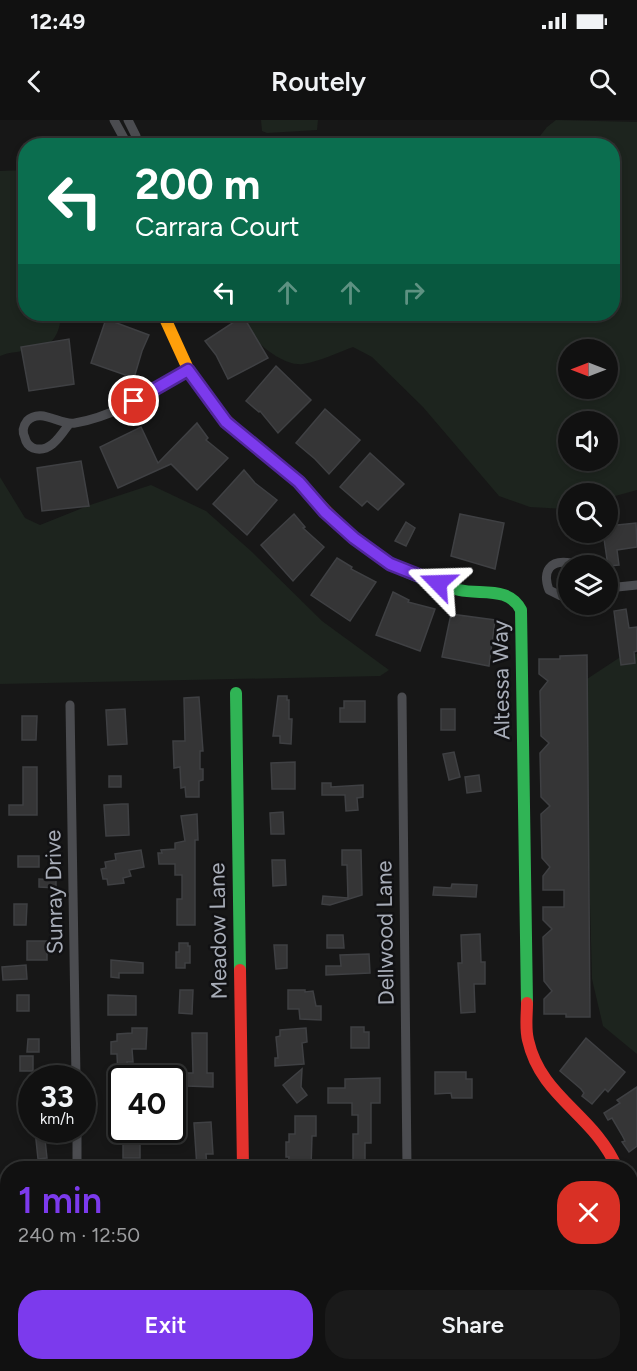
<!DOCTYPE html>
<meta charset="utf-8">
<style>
:root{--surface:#111;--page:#1a1a1a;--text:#f1f3f6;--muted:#9c9d9f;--line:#303131;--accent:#7c3aed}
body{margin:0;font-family:Figtree,sans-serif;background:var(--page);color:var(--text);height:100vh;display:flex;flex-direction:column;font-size:22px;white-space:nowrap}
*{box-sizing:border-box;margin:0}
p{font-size:20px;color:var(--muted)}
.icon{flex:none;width:33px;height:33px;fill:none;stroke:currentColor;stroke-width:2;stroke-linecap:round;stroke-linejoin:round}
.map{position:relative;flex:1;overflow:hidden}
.side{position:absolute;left:0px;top:1041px;width:638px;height:210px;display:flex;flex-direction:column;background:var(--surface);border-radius:24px 24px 0 0;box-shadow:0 3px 9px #0003,0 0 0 2px var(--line)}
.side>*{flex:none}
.top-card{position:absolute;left:18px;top:18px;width:602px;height:183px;border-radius:24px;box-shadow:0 3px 9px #0003,0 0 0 2px var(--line);background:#0b6e4f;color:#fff;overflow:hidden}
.needle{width:39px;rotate:270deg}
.tools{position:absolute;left:558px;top:219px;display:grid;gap:12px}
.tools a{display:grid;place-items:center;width:60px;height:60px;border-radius:50%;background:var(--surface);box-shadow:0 3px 9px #0003,0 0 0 2px var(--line);font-size:30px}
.speed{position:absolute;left:18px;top:945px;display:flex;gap:12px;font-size:30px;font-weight:700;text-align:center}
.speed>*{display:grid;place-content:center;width:78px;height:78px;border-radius:50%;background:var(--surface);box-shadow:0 3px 9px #0003,0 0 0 2px var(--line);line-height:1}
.speed small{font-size:15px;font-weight:400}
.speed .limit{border:3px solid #111;border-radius:9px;background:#fff;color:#111}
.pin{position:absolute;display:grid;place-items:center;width:51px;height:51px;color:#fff;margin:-26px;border:3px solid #fff;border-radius:50%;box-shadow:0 2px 6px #0007}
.me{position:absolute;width:66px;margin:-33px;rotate:292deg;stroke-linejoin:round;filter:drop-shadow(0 0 4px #0008)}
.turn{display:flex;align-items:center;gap:21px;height:126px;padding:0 18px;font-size:27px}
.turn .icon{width:78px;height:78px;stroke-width:2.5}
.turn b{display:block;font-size:42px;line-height:51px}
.lanes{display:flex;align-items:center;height:57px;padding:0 18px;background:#0003;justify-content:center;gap:30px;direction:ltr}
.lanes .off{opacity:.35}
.round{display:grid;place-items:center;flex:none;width:63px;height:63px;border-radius:24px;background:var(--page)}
.summary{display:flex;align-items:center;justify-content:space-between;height:102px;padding:0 18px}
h1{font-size:36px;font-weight:600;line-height:45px;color:var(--accent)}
.cta{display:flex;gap:12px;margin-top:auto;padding:12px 18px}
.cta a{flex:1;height:69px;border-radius:24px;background:var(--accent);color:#fff;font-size:24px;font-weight:600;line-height:69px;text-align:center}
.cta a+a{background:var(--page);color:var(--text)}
.status{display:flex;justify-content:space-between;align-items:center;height:42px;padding:0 30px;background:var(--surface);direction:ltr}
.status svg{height:16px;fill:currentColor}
header{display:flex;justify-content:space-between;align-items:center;height:78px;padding:0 18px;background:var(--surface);font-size:27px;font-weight:600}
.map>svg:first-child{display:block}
</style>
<div class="status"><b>12:49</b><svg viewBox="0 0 49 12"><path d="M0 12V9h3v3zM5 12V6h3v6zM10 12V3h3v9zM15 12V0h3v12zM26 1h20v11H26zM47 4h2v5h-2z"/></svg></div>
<header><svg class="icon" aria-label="back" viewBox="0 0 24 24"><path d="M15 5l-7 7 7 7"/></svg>Routely<svg class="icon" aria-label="search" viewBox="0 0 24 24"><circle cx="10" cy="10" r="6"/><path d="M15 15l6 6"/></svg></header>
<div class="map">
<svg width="637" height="1251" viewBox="0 0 637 1251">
<rect width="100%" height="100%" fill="#171717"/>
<g fill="#1d241e" fill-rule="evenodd">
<path d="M261,0H318L317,10L267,13L262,11Z"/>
<path d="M556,0L637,2V370L608,378V374H568V388L565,389L530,387L499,376L423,287L372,237L353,227C337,233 320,241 303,244C278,247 246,212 232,194H612V26L533,25L547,7ZM568,230H608V268H568ZM568,302H608V340H568Z"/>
<path d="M25,50L26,194H62C60,200 60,207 57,213C48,235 18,228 0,236V51Z"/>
<path d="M0,357L25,398L40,405L90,385L151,365L206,391L252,432L322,501L389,550L380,556L0,564Z"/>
<path d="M625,534H637V934L603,906L592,859L584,561Z"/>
</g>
<g fill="#353536" stroke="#3f4043" stroke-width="1.5">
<path d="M243,196L268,238L228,259L216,235L205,221Z"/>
<path d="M106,199L149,215L142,231L134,258L91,243Z"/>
<path d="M69,219L74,264L29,271L21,227Z"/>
<path d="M276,246L311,280L278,313L260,291L259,292L246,281Z"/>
<path d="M325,289L360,320L329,354L315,339L296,323Z"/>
<path d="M197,303L208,318L206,320L228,338L197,370L171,344L118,368L100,327L141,307L158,343Z"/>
<path d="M370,333L404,364L378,390L367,381L362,386L340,367Z"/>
<path d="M81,341L89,386L42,391L37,348Z"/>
<path d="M244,350L255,363L277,380L247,415L213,384Z"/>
<path d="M294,394L305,407L303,408L324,427L293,461L261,425Z"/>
<path d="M460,394L504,403L495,449L451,436Z"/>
<path d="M616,399L617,405L636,403L637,427L617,430L619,445L608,446L603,412H608V400Z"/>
<path d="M406,402L415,408L406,426L395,421Z"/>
<path d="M337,438L352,447L351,449L376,462L350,501L311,475Z"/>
<path d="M393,472L409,480L408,482L435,489L420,531L376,515Z"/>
<path d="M626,489L629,508L637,507V531L634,532L635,543L621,545L614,491Z"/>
<path d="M451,494L495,500L489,546L442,537Z"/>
<path d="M587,535L590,897H566V894H544V879L552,871L544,861L543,817L552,809L543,800V787H564V770H543V756L550,747L542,738L541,694L550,686L541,677L540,633L549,623L541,616L540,571L548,561L539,554V539H560V536Z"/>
<path d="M278,576H287V580H289V599H292L291,624L280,623V616H273Z"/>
<path d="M199,577L203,631H200V649H203V660L199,661V677H186L185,667L181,668L180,647L174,648L173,621H185L184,578Z"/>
<path d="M344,581H365V602H340V588H344Z"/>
<path d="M125,589L127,624L108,625L106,590Z"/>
<rect x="441" y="589" width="14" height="21"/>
<path d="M22,596H37L36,620H22Z"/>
<path d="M454,632L460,657L449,660L443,634Z"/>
<path d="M295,642V669H272L271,643Z"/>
<path d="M23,647H37V695H9V685H23Z"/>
<path d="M479,655L481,671L467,673L465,657Z"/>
<rect x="109" y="656" width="12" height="11"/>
<path d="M322,663H331V667L363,665V677L357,678L358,690L346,691L345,675H322Z"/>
<path d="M122,684H128L129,715L106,716L104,685Z"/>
<path d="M283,692L284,714H271L270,693Z"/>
<path d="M197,694L198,720H195V805H177V779H182V755H175V744H159L158,733H162L161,730L175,729V723L185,721L181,696Z"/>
<path d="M141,730L144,747L129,750L131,756L123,758L124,763L108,765L107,759H103L101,749L106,748L105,742L116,740L115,734Z"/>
<path d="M342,730H361L362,775L330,785L322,784L323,776L348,778L347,745H342Z"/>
<rect x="18" y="736" width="21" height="11"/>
<path d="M272,740H285L286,765L273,766Z"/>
<path d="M39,759L56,760V768L39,767Z"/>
<path d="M452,764L477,765L476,777L433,775L434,767L451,768Z"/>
<path d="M14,784H27L26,805H14Z"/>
<path d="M480,814L481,842H485V864H474L475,892L461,893L458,843H462L461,815Z"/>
<path d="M327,815H343L344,828H327Z"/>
<rect x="27" y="821" width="20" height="19"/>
<path d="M179,823H188V826H190V843H185V848H176V832H179Z"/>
<path d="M274,825H287V848L276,849Z"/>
<path d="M369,834L370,853L326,855V846H341L340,835Z"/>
<path d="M111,840L143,843V853H119V858L111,857Z"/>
<path d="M26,845L27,859L3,860L2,847Z"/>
<path d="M180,870H193L192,894L179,893Z"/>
<path d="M288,870H305V872L313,871L316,886H321V900L300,899L299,889H288Z"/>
<rect x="17" y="875" width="12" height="16"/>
<path d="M108,875L136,876V895H108Z"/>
<path d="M351,907H364V912H369V928H351Z"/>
<path d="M132,908H147L146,929H132L133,942H127L129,958H118L117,934H111V922L117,921V914L132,913Z"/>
<path d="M306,908L307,922L302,923L304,944L275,946V938H278L276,917L280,916V910Z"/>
<path d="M192,913H207V953H213V967L187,966V953H193Z"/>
<path d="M586,918L625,952L608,972L605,969L592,984L582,976L584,973L581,969L560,951Z"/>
<path d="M28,919H39V932H27Z"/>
<rect x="20" y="936" width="13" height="15"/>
<path d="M302,949L301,967L307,975L297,983L283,965Z"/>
<path d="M435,952H466V959H472V978H452L451,973L435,974Z"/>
<path d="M380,958V983H371V1023H365V1048H343V1040H353V1014H358V995H352V983H328V968H345V959Z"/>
<path d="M637,967V1026L629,1032L622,1022L625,1021L622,1015L612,998L608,1000L604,993L620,983L617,980Z"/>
<path d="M295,996H316V1016H312L311,1048H288L289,1037H286V1022H289V1014H295Z"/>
<path d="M211,1002L213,1034H206L207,1048H197L194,1003Z"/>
<path d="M35,1010H44L47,1038L38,1039Z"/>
<path d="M133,1010H145V1020H140V1038H123V1023H128V1018H133Z"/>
</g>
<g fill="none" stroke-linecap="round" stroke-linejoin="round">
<g stroke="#4b4c50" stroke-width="9">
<path d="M114,0L126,22L131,26"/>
<path d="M128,0L136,16V26"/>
<path d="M69,304C61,315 50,334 33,328C29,326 26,323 25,318C22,312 23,306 27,301C41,287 60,306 75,303C117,296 152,271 188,250"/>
<path d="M608,468L637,465"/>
<path d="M568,475L561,476L549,470C542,451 550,439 571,443L573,446"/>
<path d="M402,577L407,1048"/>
<path d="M70,585L76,958"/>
<path d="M77,1010V1048"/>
<path d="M630,1104L637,1118"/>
<path d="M245,1244V1251"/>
</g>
<g stroke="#30b455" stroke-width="12">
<path d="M335,400C369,434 411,459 459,470C481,475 509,466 521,490L527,883"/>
<path d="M236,573L240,850"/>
<path d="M630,1225H637"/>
</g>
<g stroke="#ff9f0a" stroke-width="12">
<path d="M163,194L189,251L216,290L236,310L292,356L335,400"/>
<path d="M0,1216L8,1217"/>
<path d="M0,1250L9,1251"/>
</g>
<g stroke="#e5322d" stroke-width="12">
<path d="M240,850L243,1048"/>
<path d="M527,883C527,895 525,908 528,920C541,978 594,994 617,1048"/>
<path d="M603,1251L637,1245"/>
</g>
</g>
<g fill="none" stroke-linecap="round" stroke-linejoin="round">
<g stroke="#51269a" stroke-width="15">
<path id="route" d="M134,281L188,250L226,302L299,362L325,392L354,418L390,444L438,463"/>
</g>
<use href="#route" stroke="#7c3aed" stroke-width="10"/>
</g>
<g text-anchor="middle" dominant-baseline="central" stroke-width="5" stroke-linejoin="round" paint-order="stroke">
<g font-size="22" fill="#a8adb8" stroke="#111113">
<text transform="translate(501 560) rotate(-91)">Altessa Way</text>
<text transform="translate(54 772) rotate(-91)">Sunray Drive</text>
<text transform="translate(218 811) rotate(-91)">Meadow Lane</text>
<text transform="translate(385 813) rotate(-91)">Dellwood Lane</text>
</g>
</g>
</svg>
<div class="tools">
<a><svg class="needle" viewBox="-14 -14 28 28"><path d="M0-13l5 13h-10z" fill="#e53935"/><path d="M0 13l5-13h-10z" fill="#9c9d9f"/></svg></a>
<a><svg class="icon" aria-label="sound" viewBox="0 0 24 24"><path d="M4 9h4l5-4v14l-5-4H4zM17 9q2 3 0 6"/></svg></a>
<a><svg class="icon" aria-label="search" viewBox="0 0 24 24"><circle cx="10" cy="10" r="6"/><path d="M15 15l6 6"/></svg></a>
<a><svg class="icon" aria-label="layers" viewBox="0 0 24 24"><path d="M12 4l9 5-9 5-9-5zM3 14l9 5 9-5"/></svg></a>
</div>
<div class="speed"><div>33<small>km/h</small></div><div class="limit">40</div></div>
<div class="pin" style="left:134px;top:281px;background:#d93025"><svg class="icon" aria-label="arrive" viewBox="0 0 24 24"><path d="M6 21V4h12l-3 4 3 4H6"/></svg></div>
<svg class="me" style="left:438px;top:463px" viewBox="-20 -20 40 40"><path d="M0-17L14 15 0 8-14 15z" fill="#7c3aed" stroke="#fff" stroke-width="4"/></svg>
<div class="top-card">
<div class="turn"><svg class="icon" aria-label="left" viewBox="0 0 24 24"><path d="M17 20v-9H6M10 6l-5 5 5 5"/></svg><div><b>200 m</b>Carrara Court</div></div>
<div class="lanes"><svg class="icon" aria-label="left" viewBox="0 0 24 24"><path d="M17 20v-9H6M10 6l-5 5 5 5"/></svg><svg class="icon off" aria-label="ahead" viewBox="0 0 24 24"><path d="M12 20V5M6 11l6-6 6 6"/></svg><svg class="icon off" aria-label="ahead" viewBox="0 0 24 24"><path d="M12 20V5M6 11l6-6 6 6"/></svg><svg class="icon off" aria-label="right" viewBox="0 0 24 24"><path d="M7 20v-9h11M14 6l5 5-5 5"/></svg></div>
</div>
<section class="side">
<div class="summary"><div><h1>1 min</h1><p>240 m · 12:50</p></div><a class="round" style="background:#d93025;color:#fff"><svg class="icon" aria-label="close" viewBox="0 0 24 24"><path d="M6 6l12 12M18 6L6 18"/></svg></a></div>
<div class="cta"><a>Exit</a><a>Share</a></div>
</section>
</div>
